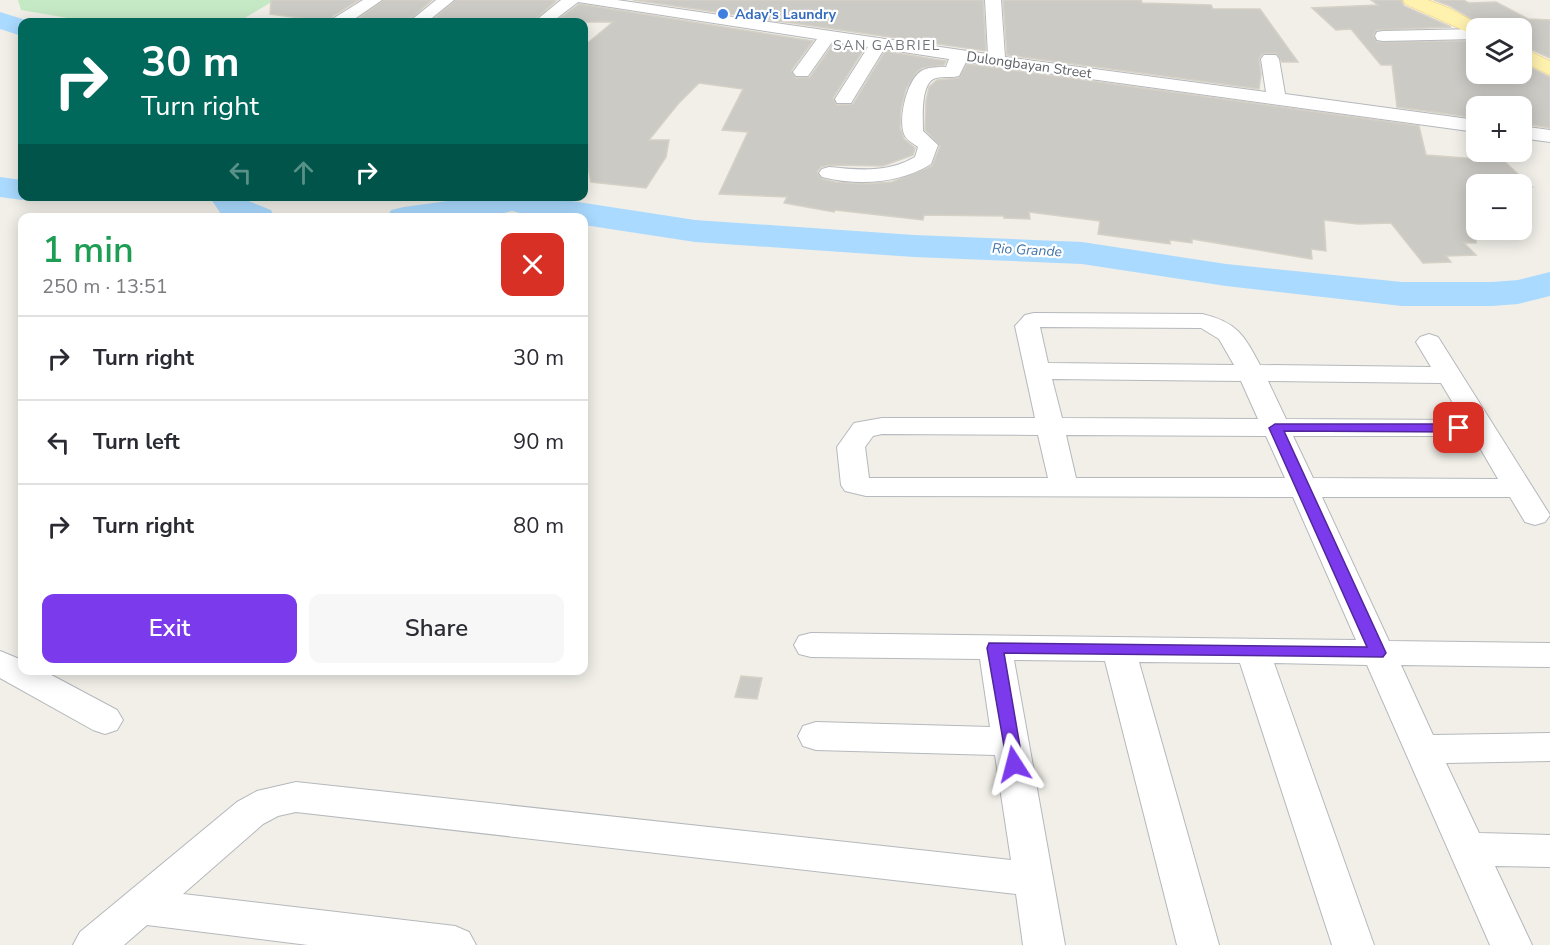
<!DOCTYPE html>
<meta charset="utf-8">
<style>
:root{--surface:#fff;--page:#f7f7f7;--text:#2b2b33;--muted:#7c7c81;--line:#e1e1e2;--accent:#7c3aed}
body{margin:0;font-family:"Nunito Sans",sans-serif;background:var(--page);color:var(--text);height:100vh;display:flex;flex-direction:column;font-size:22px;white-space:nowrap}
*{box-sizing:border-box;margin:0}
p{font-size:20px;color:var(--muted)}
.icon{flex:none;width:33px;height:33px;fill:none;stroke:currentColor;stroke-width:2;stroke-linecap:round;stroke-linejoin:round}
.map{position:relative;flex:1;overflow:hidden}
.side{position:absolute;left:18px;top:213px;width:570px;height:462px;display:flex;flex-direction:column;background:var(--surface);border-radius:12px;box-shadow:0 3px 15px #0003}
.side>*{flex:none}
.banner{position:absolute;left:18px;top:18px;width:570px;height:183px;border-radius:12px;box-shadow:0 3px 15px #0003;background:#00695c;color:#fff;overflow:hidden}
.fabs{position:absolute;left:1466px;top:18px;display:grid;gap:12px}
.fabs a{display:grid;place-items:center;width:66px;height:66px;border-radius:12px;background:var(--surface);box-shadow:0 3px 15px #0003;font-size:30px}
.pin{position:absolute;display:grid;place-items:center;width:51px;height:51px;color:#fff;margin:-26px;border-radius:12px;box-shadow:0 3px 9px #0006}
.me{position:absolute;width:66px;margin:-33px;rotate:351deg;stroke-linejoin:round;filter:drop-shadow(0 0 4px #0008)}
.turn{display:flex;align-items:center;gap:21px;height:126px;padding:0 24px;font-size:27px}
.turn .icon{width:78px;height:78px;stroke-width:2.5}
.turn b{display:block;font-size:42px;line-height:51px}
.lanes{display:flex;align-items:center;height:57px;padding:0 24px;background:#0003;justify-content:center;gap:30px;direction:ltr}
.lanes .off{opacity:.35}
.round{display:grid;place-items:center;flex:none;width:63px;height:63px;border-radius:12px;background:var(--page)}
.summary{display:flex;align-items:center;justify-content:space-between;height:102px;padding:0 24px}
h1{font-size:36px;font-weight:600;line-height:45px;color:#1e9e55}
.cta{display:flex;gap:12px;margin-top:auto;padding:12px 24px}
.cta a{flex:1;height:69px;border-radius:12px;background:var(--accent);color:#fff;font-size:24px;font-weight:600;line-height:69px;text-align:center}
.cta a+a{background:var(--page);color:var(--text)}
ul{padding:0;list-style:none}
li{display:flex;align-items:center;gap:18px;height:84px;padding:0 24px;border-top:2px solid var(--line)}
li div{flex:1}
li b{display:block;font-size:22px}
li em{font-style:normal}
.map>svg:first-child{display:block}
</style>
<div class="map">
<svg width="1550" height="945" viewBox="0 0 1550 945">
<rect width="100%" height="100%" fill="#f1efe8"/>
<path fill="#c5e8c5" d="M18,0H275L238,22H91L21,10Z"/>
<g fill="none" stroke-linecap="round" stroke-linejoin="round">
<g fill="#aadaff" fill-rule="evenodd">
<path d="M0,12L32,22H22V36L0,29Z"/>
<path d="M0,177L22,180V196H35L22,200L0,197Z"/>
<path d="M209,196H244L246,200L271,210L275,218H227L221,214Z"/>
<path d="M484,196H539L695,220L914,235L1082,242L1226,264L1402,282H1492L1518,280L1550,272V296L1518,304L1492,306H1402L1226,286L1082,264L914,257L695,242L584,225V218H539L512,211L484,218H387L391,210L404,207Z"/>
</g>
</g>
<g fill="#cccac5" stroke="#d6d1c6" stroke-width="1.5">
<path d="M271,0H359L333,16L330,22L270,14Z"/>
<path d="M384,0H432L407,22H353Z"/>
<path d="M456,0H548L556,1L532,22H430Z"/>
<path d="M633,0H983L986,51Z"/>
<path d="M1003,0H1141L1142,3L1211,5L1213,9H1260L1298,62H1282L1276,53L1262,54L1259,59L1261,74L1259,89L1007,55Z"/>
<path d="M1371,0H1401L1404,6L1451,27L1377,30L1373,35L1377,42L1476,41V74H1521V63L1550,77V128L1526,124L1521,106H1476V118L1397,107L1392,65H1381L1351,29L1336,30L1312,8L1378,5Z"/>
<path d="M1434,0H1463L1469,3L1496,2L1528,19L1550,20V58L1521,45V28H1487L1450,6Z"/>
<path d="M579,4L813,41L791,71L796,78L810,77L833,44L864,49L833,98L837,105L853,104L885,51L946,61L944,65L922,68L916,73L906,89L901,109L900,128L904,139L915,148L913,155L883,166L829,165L821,167L817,172L822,179L835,182L864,184L892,182L932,166L940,146L925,130L926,101L929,87L937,80L959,78L967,64L1419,126L1426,155L1504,161L1532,187H1521V184H1476V243H1464L1476,255L1446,256L1451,262L1423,263L1391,223L1358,224L1324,220L1326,251L1311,249L1312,259L1192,239V243L1170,240V244L1098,234L1100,221L1029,212L1030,219L1004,218V216L924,215L923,220L835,210L834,212L784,203L787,197L719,194L748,132L722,130L743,89L699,83L678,104L649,140H669L666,157L646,188L591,182L586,158H584V46L613,22H555Z"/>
<path d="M741,676L762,678L757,699L735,697Z"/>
</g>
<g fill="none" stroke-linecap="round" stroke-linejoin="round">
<g stroke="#b5b8bc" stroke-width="2">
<g id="minor">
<path d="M363,0H382L350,22H332L334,18Z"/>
<path d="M436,0H454L427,22H409Z"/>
<path d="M561,0H617L988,54L985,0H1001L1005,57L1266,92L1261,59L1264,55H1276L1279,59L1285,94L1476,120V132L966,62L959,76C952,78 943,76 936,78C920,82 923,118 923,131L938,145L931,164C899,184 858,186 822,177L819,173L822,169L829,167C859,170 888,173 915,157L918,147C913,143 906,140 904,134C898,119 907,78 923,70C930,67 938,67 946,67L949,59L884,49L851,103H837L835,99L868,47L832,42L808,76H796L793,72L817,39L578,2L552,22H534Z"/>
<path d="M1476,29V39L1383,41L1377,40L1375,36L1377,32L1383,31Z"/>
<path d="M1521,126L1550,130V142L1521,138Z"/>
<path d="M1034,313L1202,314C1237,322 1244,335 1260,365L1431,367L1416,342L1420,337L1429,334L1438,337L1550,515L1545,522L1535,525L1525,522L1510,497H1322L1389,641L1550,643V667L1401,665L1433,735L1550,733V761L1446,763L1479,833L1550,835V867L1495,866L1532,945H1490L1367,665L1274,663L1374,945H1332L1240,663L1139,662L1219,945H1177L1105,661L1014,660L1065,945H1023L1016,894L296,812L278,816L263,824L183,894L455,926L469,932L476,945H308L147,925L124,945H73L80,932L237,802L257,791L296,782L1011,860L995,755L816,750L803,746L798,736L803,726L816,722L990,727L980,659L811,657L799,654L794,645L799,636L811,633L1356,640L1293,497L866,496L845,491L841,485L837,447L854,423L882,418H1035L1015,326L1025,315ZM1040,327L1201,328L1219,339L1234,365L1048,363ZM1052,379L1241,381L1258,419L1062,418ZM1268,381L1441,383L1463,420L1286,419ZM882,434L1038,435L1048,478H869L865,447L873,436ZM1066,435L1266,436L1285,478H1076ZM1293,436H1473L1498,479L1313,478Z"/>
<path d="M0,651L22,660V670H42L117,710L123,720L117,730L105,734L93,730L0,678Z"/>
</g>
</g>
<g stroke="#f2c960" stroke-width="1">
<g id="major">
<path d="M1403,0H1428L1449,8L1485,28H1476V36L1405,4Z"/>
<path d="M1521,47L1550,61V75L1521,61Z"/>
</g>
</g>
<use href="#minor" fill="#fff" fill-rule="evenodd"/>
<use href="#major" fill="#fff2af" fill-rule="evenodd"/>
</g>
<path fill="#7c3aed" stroke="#51269a" stroke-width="1.5" d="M1275,424H1459L1465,428L1459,432L1284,431L1386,653L1383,657L1004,653L1023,764L1020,769L1014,771L1008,769L987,648L989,643L1367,647L1269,428Z"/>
<circle fill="#3f7fe0" stroke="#fff" stroke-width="2" cx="723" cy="14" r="6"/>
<g text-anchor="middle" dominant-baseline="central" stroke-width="4.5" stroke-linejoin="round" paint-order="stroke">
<g font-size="14" font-weight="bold" fill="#366cbe" stroke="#fff" text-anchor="start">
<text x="735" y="14">Aday's Laundry</text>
</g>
<g font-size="14" letter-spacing="1.5" fill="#70757a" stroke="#fff">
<text x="887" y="45">SAN GABRIEL</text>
</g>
<g font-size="14" fill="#5f6368" stroke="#fff">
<text transform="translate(1029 65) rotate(8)">Dulongbayan Street</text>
</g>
<g font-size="14" font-style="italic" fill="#4174aa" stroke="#fff">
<text transform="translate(1027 250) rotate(3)">Rio Grande</text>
</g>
</g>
</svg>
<div class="fabs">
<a><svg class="icon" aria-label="layers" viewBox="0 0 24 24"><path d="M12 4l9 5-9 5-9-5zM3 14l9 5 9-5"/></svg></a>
<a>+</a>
<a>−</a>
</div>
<div class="pin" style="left:1459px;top:428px;background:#d93025"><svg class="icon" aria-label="arrive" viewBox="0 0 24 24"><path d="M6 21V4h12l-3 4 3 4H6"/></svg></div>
<svg class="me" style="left:1014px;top:764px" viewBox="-20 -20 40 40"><path d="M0-17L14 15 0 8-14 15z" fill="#7c3aed" stroke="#fff" stroke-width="4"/></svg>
<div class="banner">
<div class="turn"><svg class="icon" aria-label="right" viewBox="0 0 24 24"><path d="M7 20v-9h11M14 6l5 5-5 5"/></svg><div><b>30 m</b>Turn right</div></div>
<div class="lanes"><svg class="icon off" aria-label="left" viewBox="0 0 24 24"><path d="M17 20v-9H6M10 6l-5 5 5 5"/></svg><svg class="icon off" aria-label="ahead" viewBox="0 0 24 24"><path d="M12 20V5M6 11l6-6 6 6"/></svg><svg class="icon" aria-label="right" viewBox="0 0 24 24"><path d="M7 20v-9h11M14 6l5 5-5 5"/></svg></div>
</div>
<section class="side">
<div class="summary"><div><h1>1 min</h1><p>250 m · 13:51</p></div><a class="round" style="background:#d93025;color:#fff"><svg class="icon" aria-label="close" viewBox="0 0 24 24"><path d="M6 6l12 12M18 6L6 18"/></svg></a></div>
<ul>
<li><svg class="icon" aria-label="right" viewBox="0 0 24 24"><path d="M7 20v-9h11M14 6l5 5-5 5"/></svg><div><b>Turn right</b></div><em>30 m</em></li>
<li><svg class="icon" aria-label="left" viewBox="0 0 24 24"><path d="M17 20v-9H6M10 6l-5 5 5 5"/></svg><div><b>Turn left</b></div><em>90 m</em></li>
<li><svg class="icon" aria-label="right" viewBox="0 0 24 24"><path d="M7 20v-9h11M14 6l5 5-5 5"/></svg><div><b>Turn right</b></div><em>80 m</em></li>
</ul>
<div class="cta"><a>Exit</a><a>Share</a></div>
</section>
</div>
